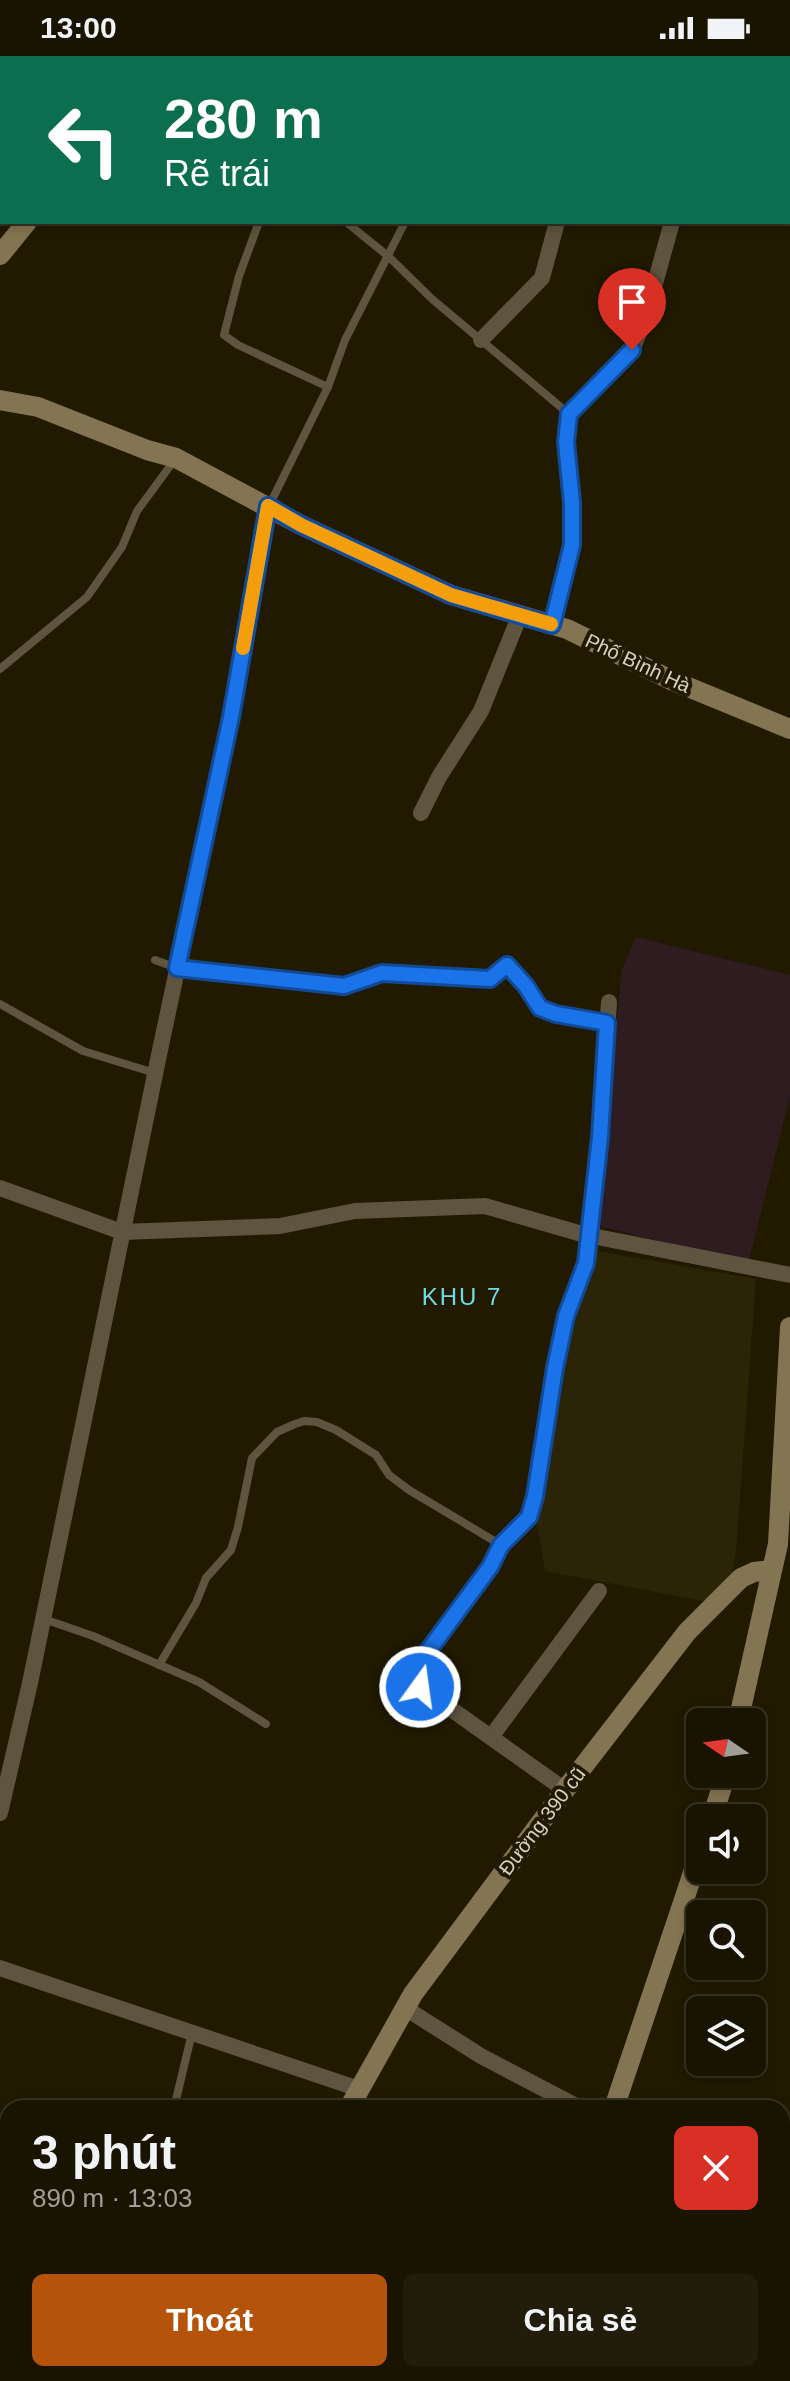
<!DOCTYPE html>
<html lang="vi">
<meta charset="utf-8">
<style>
:root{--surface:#191400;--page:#221d0a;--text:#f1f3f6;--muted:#9f9e99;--line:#373322;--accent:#b45309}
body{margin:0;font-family:Helvetica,sans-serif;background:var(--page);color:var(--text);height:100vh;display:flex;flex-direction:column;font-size:30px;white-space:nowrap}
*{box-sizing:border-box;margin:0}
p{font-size:26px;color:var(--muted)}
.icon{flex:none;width:44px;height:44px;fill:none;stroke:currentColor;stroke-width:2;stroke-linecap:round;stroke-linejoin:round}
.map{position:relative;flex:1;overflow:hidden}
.sheet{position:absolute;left:0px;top:2044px;width:790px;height:282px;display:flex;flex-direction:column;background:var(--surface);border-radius:24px 24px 0 0;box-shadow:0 4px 12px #0003,0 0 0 2px var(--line)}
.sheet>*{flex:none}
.banner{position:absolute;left:0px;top:0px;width:790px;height:168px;box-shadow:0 4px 12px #0003,0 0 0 2px var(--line);background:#0b6e4f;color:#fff;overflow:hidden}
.needle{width:52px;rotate:283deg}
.tools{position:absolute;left:686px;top:1652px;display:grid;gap:16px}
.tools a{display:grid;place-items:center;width:80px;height:80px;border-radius:12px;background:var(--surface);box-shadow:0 4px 12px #0003,0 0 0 2px var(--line);font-size:40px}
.pin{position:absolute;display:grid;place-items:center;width:68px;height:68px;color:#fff;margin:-82px -34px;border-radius:50% 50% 50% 0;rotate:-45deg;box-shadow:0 0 8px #0007}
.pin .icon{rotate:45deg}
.me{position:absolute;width:88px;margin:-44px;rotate:14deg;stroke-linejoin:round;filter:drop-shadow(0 0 6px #0008)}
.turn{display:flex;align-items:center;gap:28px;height:168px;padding:0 32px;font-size:36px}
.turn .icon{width:104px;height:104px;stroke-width:2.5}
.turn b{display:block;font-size:56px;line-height:68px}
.round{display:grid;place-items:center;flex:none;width:84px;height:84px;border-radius:12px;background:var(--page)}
.overview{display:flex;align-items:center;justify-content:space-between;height:136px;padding:0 32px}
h1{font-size:48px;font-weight:700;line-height:60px}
.button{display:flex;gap:16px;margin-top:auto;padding:16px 32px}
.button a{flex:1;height:92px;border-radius:12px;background:var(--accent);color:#fff;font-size:32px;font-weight:700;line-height:92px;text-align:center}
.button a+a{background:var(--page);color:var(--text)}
.status{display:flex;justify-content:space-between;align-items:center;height:56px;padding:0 40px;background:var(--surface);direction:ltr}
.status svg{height:22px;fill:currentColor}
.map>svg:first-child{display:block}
</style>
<div class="status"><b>13:00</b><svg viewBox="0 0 49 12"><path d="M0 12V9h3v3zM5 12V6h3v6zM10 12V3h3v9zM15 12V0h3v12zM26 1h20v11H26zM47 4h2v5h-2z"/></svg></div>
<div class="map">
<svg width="790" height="2325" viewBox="0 0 790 2325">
<rect width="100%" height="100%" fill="#211a00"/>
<path fill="#2e1c21" d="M636,881L790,919V1040L748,1208L596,1169L622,913Z"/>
<path fill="#2b2406" d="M597,1195L756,1223L736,1496L725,1549L545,1515L536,1460L570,1284Z"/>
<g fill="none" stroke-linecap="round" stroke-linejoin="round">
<g stroke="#5e543f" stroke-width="8">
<path d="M254,0L257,2"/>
<path d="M259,166L239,220L224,279L238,289L328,331L269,450"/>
<path d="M346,166L388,200L432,243L569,358"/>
<path d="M328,331L345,284L405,166"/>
<path d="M0,613L87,541L122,491L137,455L176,402"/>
<path d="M155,904L177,912L344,930L382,917L490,923L507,909L526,930L540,952L556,958L607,967"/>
<path d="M0,948L83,995L155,1017"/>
<path d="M44,1563L93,1580L199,1626L266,1668"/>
<path d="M159,1609L196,1547L206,1522L231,1494L238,1471L252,1402L277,1376L295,1368L304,1365L317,1366L336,1374L376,1399L389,1419L409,1434L501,1489"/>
<path d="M174,2052L192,1977"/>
<path d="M0,2226L8,2231"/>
<path d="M0,2318L17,2325"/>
<path d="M141,2318L153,2325"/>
<path d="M42,2325L49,2318"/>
</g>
<g stroke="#5e543f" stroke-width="16">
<path d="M622,2L623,0"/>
<path d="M680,2V0"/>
<path d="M481,284L542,222L557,166"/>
<path d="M552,569L572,489V447L566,386L569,358L632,294L646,260L672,166"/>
<path d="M421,757L439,721L481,655L520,559"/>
<path d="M0,1132L122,1176L280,1170L355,1155L485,1150L582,1178L790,1219"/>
<path d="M491,1681L599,1535"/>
<path d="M565,1734L420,1631L417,1610L490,1511L501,1489L529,1461L535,1440L555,1312L566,1260L586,1207L600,1081L609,946"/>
<path d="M0,1757L30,1627L160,994L231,661L268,450"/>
<path d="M0,1912L359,2033"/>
<path d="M405,1952L481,2000L580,2052"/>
</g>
<g stroke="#847552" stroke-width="20">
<path d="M162,2L163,0"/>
<path d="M0,199L27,166"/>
<path d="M0,344L38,351L147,394L176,402L301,469L451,539L567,573L671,624L790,673"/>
<path d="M738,1666L778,1488L790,1271"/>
<path d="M712,1762L726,1718"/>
<path d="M349,2052L413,1938L565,1734L687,1576L741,1522L754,1516L771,1514"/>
<path d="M614,2052L700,1796"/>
<path d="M782,2188L790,2193"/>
<path d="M255,2325L256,2318"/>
<path d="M529,2325L531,2318"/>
</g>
</g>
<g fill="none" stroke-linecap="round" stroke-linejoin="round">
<g stroke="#114b97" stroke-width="20">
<path id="route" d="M420,1631L417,1610L490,1511L501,1489L529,1461L535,1440L555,1312L566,1260L586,1207L600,1081L607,967L556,958L540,952L526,930L507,909L490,923L382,917L344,930L177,912L231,661L268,450L301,469L451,539L552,569L572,489V447L566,386L569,358L632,294"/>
</g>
<use href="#route" stroke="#1a73e8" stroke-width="14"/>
<path stroke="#f59e0b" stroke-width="14" d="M243,592L268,450L301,469L451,539L551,568"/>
</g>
<g text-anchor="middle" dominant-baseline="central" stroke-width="8" stroke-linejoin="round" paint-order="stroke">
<g font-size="20" fill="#d7d3c1" stroke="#211a00">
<text transform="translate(638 607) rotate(25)">Phố Bình Hà</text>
<text transform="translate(542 1765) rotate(-53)">Đường 390 cũ</text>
</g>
<g font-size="24" letter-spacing="2" fill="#70dbe6" stroke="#211a00">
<text x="462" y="1240">KHU 7</text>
</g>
</g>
</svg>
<div class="tools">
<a><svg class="needle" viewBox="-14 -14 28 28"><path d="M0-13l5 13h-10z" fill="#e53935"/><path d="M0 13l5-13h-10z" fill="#9f9e99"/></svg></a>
<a><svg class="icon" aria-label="sound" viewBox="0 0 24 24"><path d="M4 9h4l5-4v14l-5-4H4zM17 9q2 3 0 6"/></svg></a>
<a><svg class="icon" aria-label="search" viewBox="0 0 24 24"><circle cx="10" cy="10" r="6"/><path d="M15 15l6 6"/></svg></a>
<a><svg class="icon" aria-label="layers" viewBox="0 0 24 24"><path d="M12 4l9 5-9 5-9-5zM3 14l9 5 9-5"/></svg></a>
</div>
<div class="pin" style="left:632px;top:294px;background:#d93025"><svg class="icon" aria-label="arrive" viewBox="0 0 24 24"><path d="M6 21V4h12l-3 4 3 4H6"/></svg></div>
<svg class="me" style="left:420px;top:1631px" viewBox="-20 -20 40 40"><circle r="17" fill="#1a73e8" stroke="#fff" stroke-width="3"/><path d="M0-11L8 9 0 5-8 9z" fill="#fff"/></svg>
<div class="banner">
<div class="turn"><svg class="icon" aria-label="left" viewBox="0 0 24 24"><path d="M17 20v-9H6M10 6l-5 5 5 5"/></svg><div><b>280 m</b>Rẽ trái</div></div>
</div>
<section class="sheet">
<div class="overview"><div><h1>3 phút</h1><p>890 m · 13:03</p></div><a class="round" style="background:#d93025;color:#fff"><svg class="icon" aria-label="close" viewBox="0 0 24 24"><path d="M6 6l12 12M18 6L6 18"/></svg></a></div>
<div class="button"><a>Thoát</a><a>Chia sẻ</a></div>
</section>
</div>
